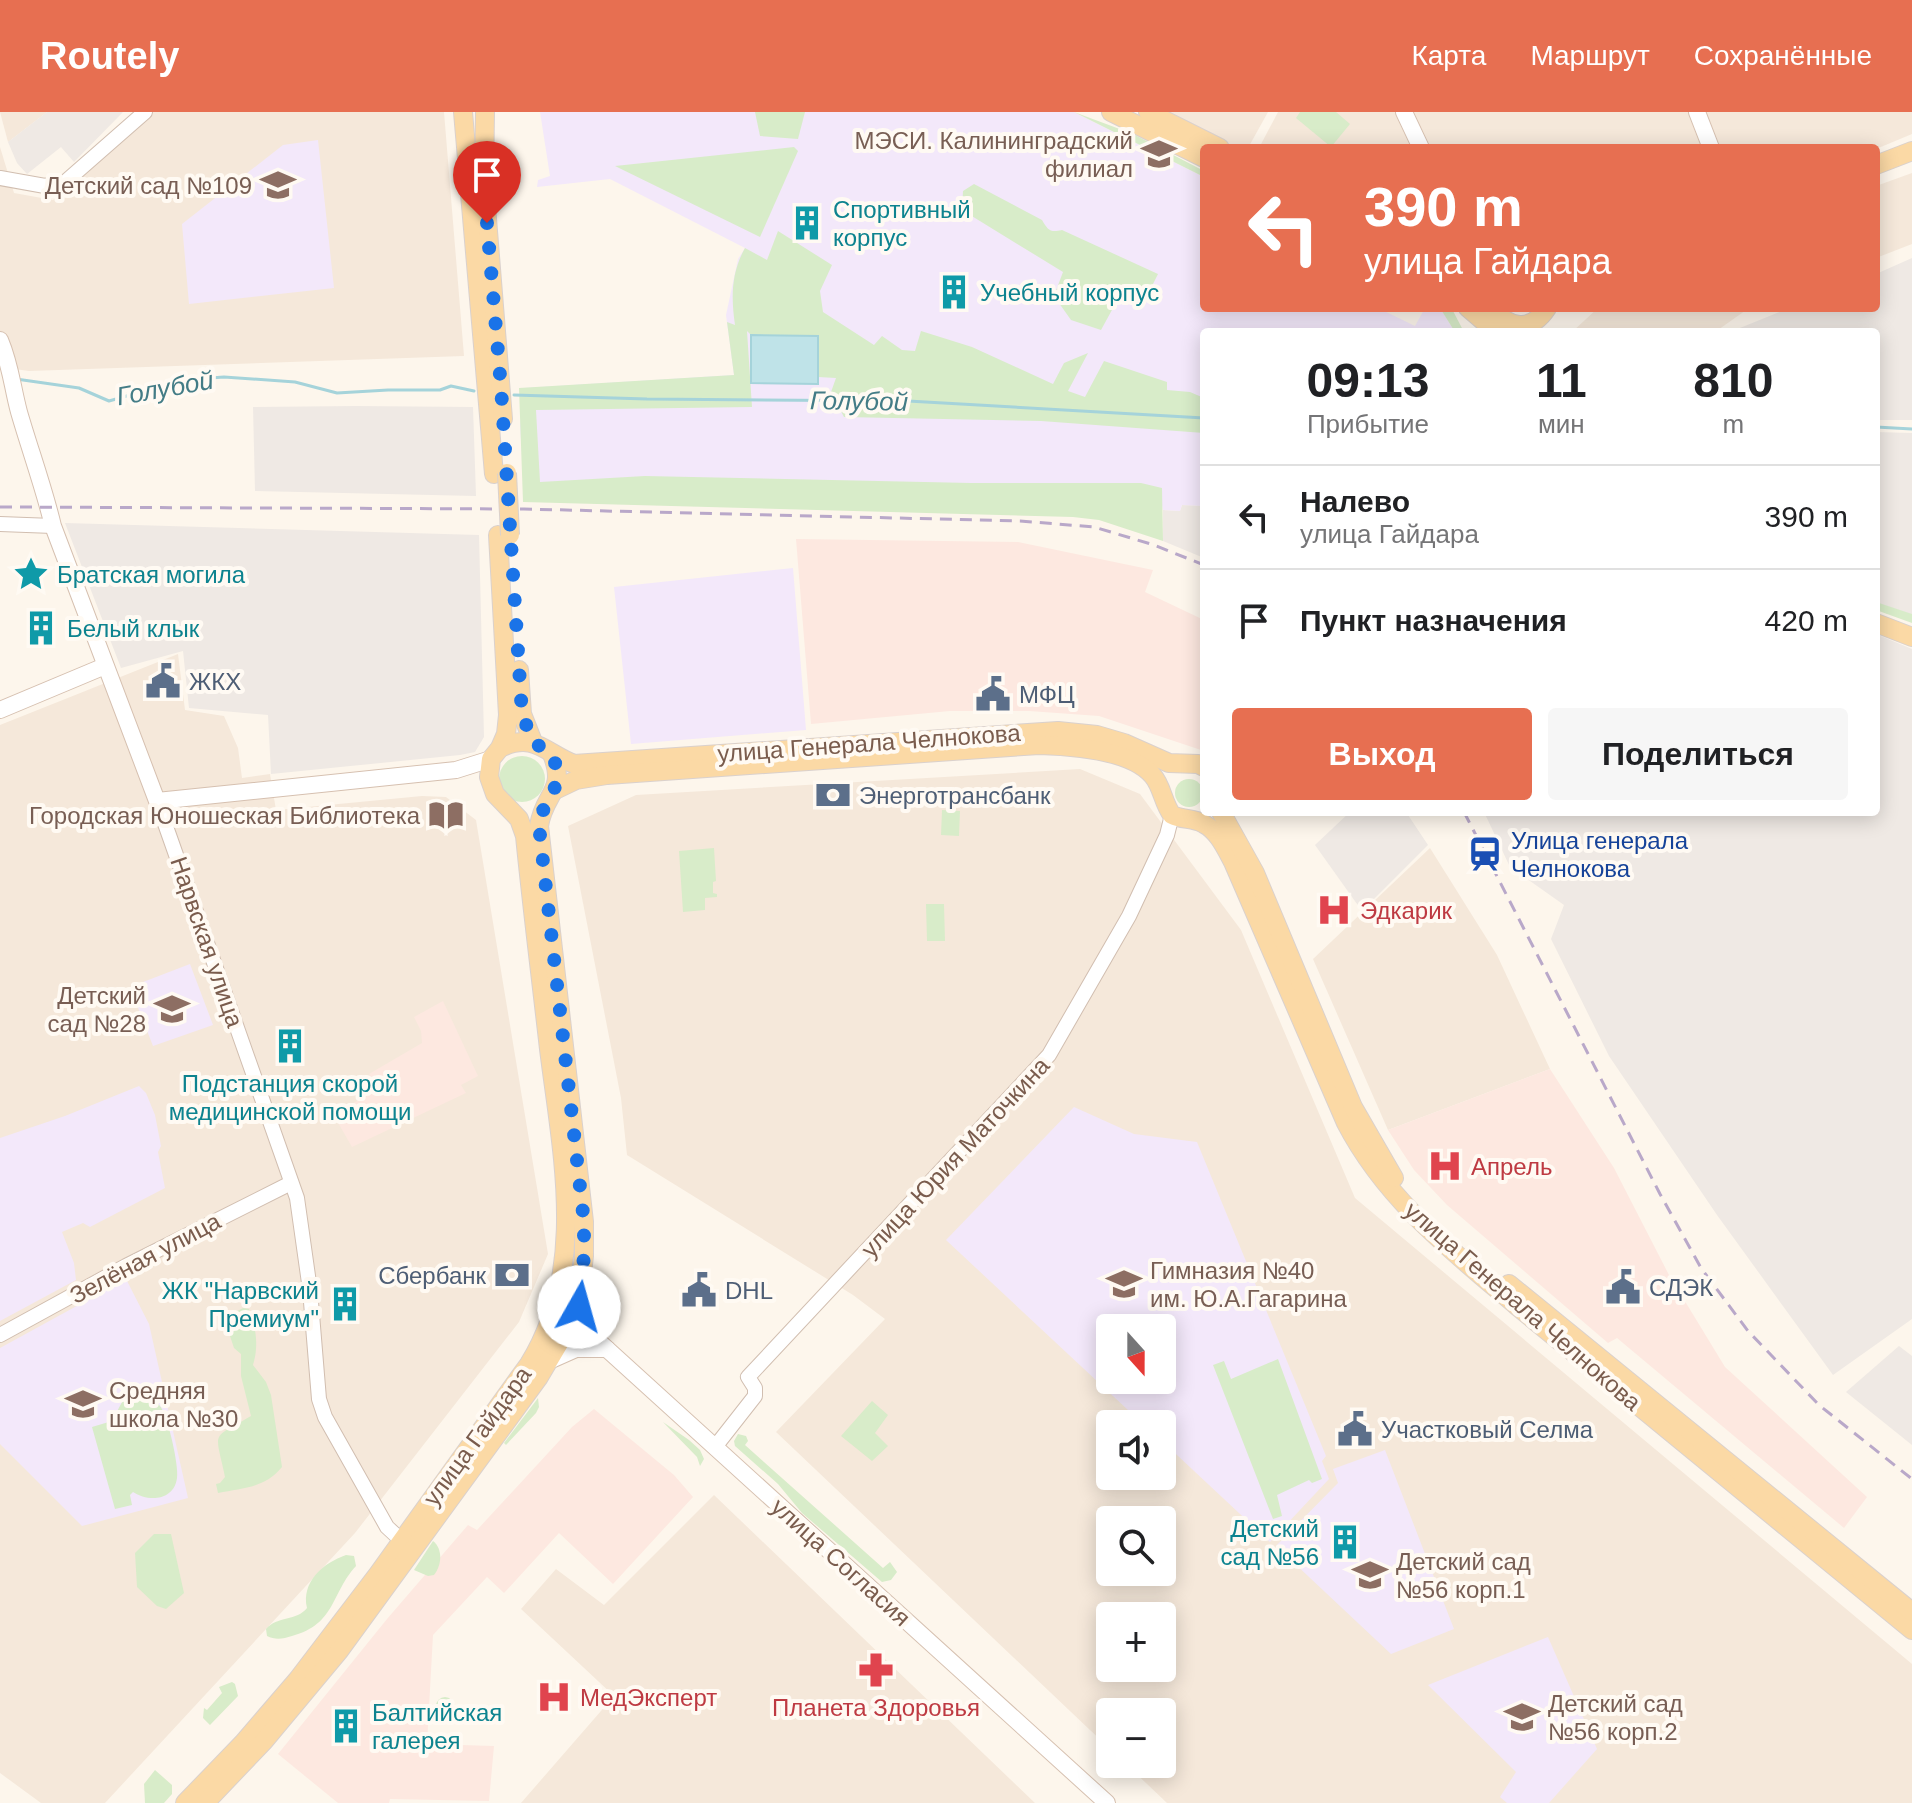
<!DOCTYPE html>
<html lang="ru">
<meta charset="utf-8">
<style>
:root{--surface:#fff;--page:#f6f6f6;--text:#202124;--muted:#757577;--line:#e0e0e0;--accent:#e76f51}
body{margin:0;font-family:Arial,sans-serif;background:var(--page);color:var(--text);height:100vh;display:flex;flex-direction:column;font-size:30px;white-space:nowrap}
*{box-sizing:border-box;margin:0}
p{font-size:26px;color:var(--muted)}
.icon{flex:none;width:44px;height:44px;fill:none;stroke:currentColor;stroke-width:2;stroke-linecap:round;stroke-linejoin:round}
.map{position:relative;flex:1;overflow:hidden}
.drawer{position:absolute;left:1200px;top:216px;width:680px;height:488px;display:flex;flex-direction:column;background:var(--surface);border-radius:8px;box-shadow:0 4px 20px #0003}
.drawer>*{flex:none}
.guide{position:absolute;left:1200px;top:32px;width:680px;height:168px;border-radius:8px;box-shadow:0 4px 20px #0003;background:#e76f51;color:#fff;overflow:hidden}
.needle{width:52px;rotate:159deg}
.fabs{position:absolute;left:1096px;top:1202px;display:grid;gap:16px}
.fabs a{display:grid;place-items:center;width:80px;height:80px;border-radius:8px;background:var(--surface);box-shadow:0 4px 20px #0003;font-size:40px}
.pin{position:absolute;display:grid;place-items:center;width:68px;height:68px;color:#fff;margin:-82px -34px;border-radius:50% 50% 50% 0;rotate:-45deg;box-shadow:0 0 8px #0007}
.pin .icon{rotate:45deg}
.me{position:absolute;width:88px;margin:-44px;rotate:7deg;stroke-linejoin:round;filter:drop-shadow(0 0 6px #0008)}
.turn{display:flex;align-items:center;gap:28px;height:168px;padding:0 32px;font-size:36px}
.turn .icon{width:104px;height:104px;stroke-width:2.5}
.turn b{display:block;font-size:56px;line-height:68px}
.eta{display:flex;justify-content:space-evenly;align-items:center;height:136px;text-align:center}
.eta b{font-size:48px;font-weight:800;line-height:56px}
.button{display:flex;gap:16px;margin-top:auto;padding:16px 32px}
.button a{flex:1;height:92px;border-radius:8px;background:var(--accent);color:#fff;font-size:32px;font-weight:800;line-height:92px;text-align:center}
.button a+a{background:var(--page);color:var(--text)}
ul{padding:0;list-style:none}
li{display:flex;align-items:center;gap:24px;height:104px;padding:0 32px;border-top:2px solid var(--line)}
li div{flex:1}
li b{display:block;font-size:30px}
li em{font-style:normal}
header{display:flex;align-items:center;gap:48px;box-sizing:border-box;height:112px;padding:0 40px;background:var(--accent);color:#fff}
header strong{font-size:38px}
nav{display:flex;gap:44px;margin-inline-start:auto;font-size:28px}
.map>svg:first-child{display:block}
</style>
<header>
<strong>Routely</strong>
<nav><a>Карта</a><a>Маршрут</a><a>Сохранённые</a></nav>
</header>
<div class="map">
<svg width="1912" height="1691" viewBox="0 0 1912 1691">
<rect width="100%" height="100%" fill="#fdf6ec"/>
<g fill="#f5e8da" fill-rule="evenodd">
<path d="M0,0H47L8,30Z"/>
<path d="M146,0H444L464,244L29,259L0,255V35L14,81L53,88Z"/>
<path d="M1157,0H1268L1248,36H1228Z"/>
<path d="M1278,0H1912V22L1876,37L1259,36Z"/>
<path d="M1912,61V132L1876,146V74Z"/>
<path d="M1598,196H1749L1715,220H1572Z"/>
<path d="M178,542L185,598L224,604L238,636L242,666L270,662L276,698L422,684L446,685L476,708L548,1142L519,1210L355,1421L105,1691H41L0,1661V613Z"/>
<path d="M1080,657L1140,682L1241,818L1355,1086L1912,1552V1691H1167L1126,1652H1162V1600H1110V1637L776,1320L885,1207L853,1183L627,1043L621,986L568,714L636,683ZM1110,1216H1162V1268H1110ZM1110,1312H1162V1364H1110ZM1110,1408H1162V1460H1110ZM1110,1504H1162V1556H1110Z"/>
<path d="M1430,736L1497,843L1550,957L1388,1018L1313,847Z"/>
<path d="M714,1383L1035,1691H521L614,1584L521,1497L556,1457L604,1493Z"/>
</g>
<g fill="#fde8e0">
<path d="M796,427L1018,430L1153,458L1145,480L1204,508V639L1099,604L1029,599H950L811,612Z"/>
<path d="M443,889L478,964L461,973L466,981L352,1035L333,1002L378,978L369,962L422,931L421,919L414,905Z"/>
<path d="M1550,957L1614,1056L1669,1163L1725,1255L1867,1385L1844,1416L1617,1226L1608,1231L1447,1093L1414,1058L1388,1018Z"/>
<path d="M594,1297L674,1363L693,1385L613,1472L559,1421L504,1481L487,1465L433,1523L427,1632L494,1634L489,1689L390,1687L389,1691H338L278,1642L387,1507L468,1413L477,1418L572,1315Z"/>
</g>
<g fill="#efe9e4">
<path d="M47,0H123L74,50L61,35L27,62L17,51L8,30Z"/>
<path d="M1912,146V308H1876V220H1730L1789,196H1876V162Z"/>
<path d="M356,294L473,295L476,384L255,379L253,295Z"/>
<path d="M1876,320L1912,321V505L1876,493Z"/>
<path d="M1182,393L1204,394V446L1163,429V398L1180,399Z"/>
<path d="M65,411L479,423L484,625L475,640L460,643L271,662L268,603L189,596L183,539L121,556Z"/>
<path d="M1876,522L1912,537V1207L1833,1263L1717,1103L1609,944L1551,827L1564,793L1510,755L1484,700H1876Z"/>
<path d="M1350,700H1406L1428,733L1362,799L1315,733Z"/>
<path d="M1899,1234L1912,1244V1333L1846,1280Z"/>
</g>
<g fill="#f3e8fa" fill-rule="evenodd">
<path d="M540,0H1074L1204,65V196H1378L1415,214L1425,196H1440L1455,220H1204V394L1182,393L1180,399L1163,398L1161,389L525,384L520,314L524,276L734,263L726,203L738,147L745,136L610,67L537,75L538,68L550,64Z"/>
<path d="M318,28L334,176L189,192L182,112L283,33Z"/>
<path d="M793,456L806,618L631,632L614,475Z"/>
<path d="M190,852L213,913L153,934L130,875Z"/>
<path d="M139,974L146,981L155,1003L161,1034L158,1040L165,1076L90,1115L83,1111L62,1120L74,1151L76,1168L0,1209V1026L65,1004Z"/>
<path d="M1074,995L1134,1022L1197,1030L1326,1344L1322,1349L1329,1367L1270,1430L1162,1329V1312H1143L946,1128ZM1110,1216H1162V1268H1110Z"/>
<path d="M126,1167L149,1212L188,1386L82,1414L0,1332V1236Z"/>
<path d="M1385,1338L1454,1517L1391,1542L1276,1434L1338,1371L1333,1357Z"/>
<path d="M1548,1525L1597,1637L1549,1691H1507L1500,1685L1516,1660L1428,1573Z"/>
</g>
<g fill="#d8ecc9">
<path d="M755,0H805L798,27L760,24Z"/>
<path d="M1074,0L1133,22L1204,59V65Z"/>
<path d="M1300,0H1336L1350,12L1331,35L1296,6Z"/>
<path d="M794,35L798,39L760,125L615,54Z"/>
<path d="M974,72L1042,108C1048,118 1050,121 1062,118L1158,162L1146,186L1124,176L1101,218L1071,208L1054,184L1063,160L962,98L963,79Z"/>
<path d="M778,119L832,153L820,179L823,200L874,233L882,224L902,238L915,239L921,219L972,235L1053,272L1064,251L1088,241L1068,279L1085,285L1104,249L1167,270V278L1190,280L1204,286V321L1041,309L844,305L831,280L836,266L818,265V224L751,223L747,219L752,295L536,298L540,370L645,364L971,371H1141L1162,376L1163,429L1099,408L1073,405L523,390L519,276L734,263L727,210L735,213C731,185 731,161 745,136L767,148Z"/>
<path d="M1440,196L1452,197L1464,220H1455Z"/>
<path d="M1876,490L1912,502V511L1876,498Z"/>
<circle cx="522" cy="667" r="23"/>
<circle cx="1189" cy="681" r="14"/>
<path d="M942,698L960,699L959,724L941,723Z"/>
<path d="M714,736L716,769L713,770V781L717,782V785L705,786V798L683,800L679,739Z"/>
<path d="M926,792H944L945,829H927Z"/>
<path d="M243,1196L249,1197C256,1216 259,1233 253,1253L266,1270L271,1283L282,1355C265,1376 243,1376 218,1381L216,1372L220,1371L225,1365C215,1317 210,1328 251,1304L241,1264V1242L234,1236L227,1215L232,1202Z"/>
<path d="M1278,1247L1322,1367L1312,1371L1309,1368L1277,1383L1282,1404L1273,1407L1213,1253L1224,1249L1231,1267Z"/>
<path d="M138,1284C147,1284 154,1286 160,1294C168,1304 179,1354 177,1366C174,1389 148,1390 133,1380L130,1383L132,1393L115,1397L92,1315L112,1309L122,1290Z"/>
<path d="M538,1286L539,1295L536,1301L506,1333L504,1331Z"/>
<path d="M872,1289L888,1303L875,1321L888,1334L872,1349L841,1324Z"/>
<path d="M663,1310L689,1328L700,1338L704,1347L700,1354L697,1345Z"/>
<path d="M738,1322L746,1324L748,1329L745,1333L883,1456L890,1450L897,1460L891,1468L882,1470L802,1401L778,1372L735,1334L734,1329Z"/>
<path d="M154,1422H171L184,1481L166,1497L157,1494L137,1475L135,1441Z"/>
<path d="M433,1429C443,1437 442,1453 434,1463L428,1464L414,1458Z"/>
<path d="M346,1443L354,1444L356,1454C331,1481 336,1512 292,1524C283,1527 275,1528 267,1524L266,1517C277,1504 297,1509 307,1496C301,1470 323,1451 346,1443Z"/>
<path d="M232,1570L235,1572L238,1584L210,1613L203,1606L204,1596L207,1598L222,1581L219,1575Z"/>
<circle cx="445" cy="1594" r="9"/>
<path d="M155,1658L172,1673V1682L164,1691H145L144,1672Z"/>
</g>
<path fill="#bfe3e8" stroke="#a5d3da" stroke-width="2" d="M751,223L818,224V272L751,271Z"/>
<g fill="none" stroke-linecap="round" stroke-linejoin="round">
<g stroke="#a5d3da" stroke-width="3">
<path d="M16,267L79,276L109,289L183,268L224,265L295,270L337,281L388,278H440L451,274L474,279"/>
<path d="M514,283L647,287L908,289L1204,306"/>
<path d="M1876,315L1912,317"/>
</g>
<g stroke="#d1beb0" stroke-width="16">
<g id="tertiary">
<path d="M0,66L45,74L64,71L145,0"/>
<path d="M0,412L53,414"/>
<path d="M157,689L297,1086L310,1178L319,1287L325,1305L387,1415L401,1428"/>
<path d="M0,1223L126,1154L291,1071"/>
<path d="M715,1335L755,1284V1276L748,1265L1049,943L1129,804L1167,723L1172,703"/>
</g>
</g>
<g stroke="#d6c0b0" stroke-width="18">
<g id="secondary">
<path d="M1404,0L1421,36"/>
<path d="M1697,0L1711,36"/>
<path d="M0,228C11,254 12,274 19,300C30,338 44,376 53,414L157,689L456,658L491,647"/>
<path d="M0,598L105,554"/>
<path d="M575,1208L1107,1691"/>
<path d="M549,1249L576,1237H607"/>
</g>
</g>
<g stroke="#dad1cd" stroke-width="20">
<g id="primary">
<path d="M463,0L494,362"/>
<path d="M485,0L484,69L503,307"/>
<path d="M1111,0L1204,46"/>
<path d="M1148,0L1220,36"/>
<path d="M1876,53L1912,39"/>
<path d="M1468,196L1496,220"/>
<path d="M1490,196C1509,215 1530,222 1547,196"/>
<path d="M1876,511L1912,525"/>
<path d="M519,558L522,602L533,630"/>
<path d="M500,636C534,620 544,640 574,652L1058,619L1097,623L1124,631L1169,651L1198,652L1204,655"/>
<path d="M555,678L576,668L607,663L1039,633C1070,634 1131,637 1153,664C1162,674 1163,691 1172,703C1182,708 1195,706 1204,712C1218,719 1226,737 1233,750L1346,1011C1386,1088 1452,1139 1517,1194L1912,1518"/>
<path d="M1221,700L1255,761L1353,995L1394,1066"/>
<path d="M1509,1172L1912,1500"/>
<path d="M185,1691L243,1631L298,1567L378,1462L529,1252C588,1157 562,1042 549,937C541,866 532,795 525,724L519,707L495,682L489,665L491,647L500,636L506,622L508,603L498,423"/>
<path d="M205,1691L264,1629L339,1539L539,1265L577,1201L584,1144V1110L539,714C544,680 567,680 552,642"/>
</g>
</g>
<use href="#tertiary" stroke="#fff" stroke-width="14"/>
<use href="#secondary" stroke="#fff" stroke-width="16"/>
<use href="#primary" stroke="#fbd9a5" stroke-width="18"/>
<g stroke="#b9a8c9" stroke-width="3" stroke-dasharray="12 8" stroke-linecap="butt">
<path d="M0,395L524,397L1020,409L1094,415L1154,433L1204,453"/>
<path d="M1464,700L1660,1082L1701,1156L1748,1219L1819,1293L1912,1367"/>
</g>
<g stroke="#dad1cd" stroke-width="20" stroke-linecap="butt">
<path id="primary-bridge" d="M507,361L510,423"/>
</g>
<use href="#primary-bridge" stroke="#fbd9a5" stroke-width="18"/>
</g>
<g fill="none" stroke-linecap="round" stroke-linejoin="round">
<path stroke="#1a73e8" stroke-width="14" stroke-dasharray="0 25.2" d="M487,111L501,275L522,602L533,630L552,642C567,680 544,680 539,714L584,1110V1144L579,1195"/>
</g>
<defs>
<g id="university-bare" transform="scale(2.76)"><path d="M0-5L7-2L0 1L-7-2ZM-4 1L0 2.5L4 1V4Q0 6-4 4Z" fill="#8d6e63" stroke="#fffaf3" stroke-width="2.5" paint-order="stroke"/></g>
<g id="school-bare" transform="scale(2.76)"><path d="M0-5L7-2L0 1L-7-2ZM-4 1L0 2.5L4 1V4Q0 6-4 4Z" fill="#8d6e63" stroke="#fffaf3" stroke-width="2.5" paint-order="stroke"/></g>
<g id="building-bare" transform="scale(2.76)"><path d="M-4-6H4V6H1V3H-1V6H-4ZM-2.5-4.3h1.7v1.8h-1.7ZM.8-4.3h1.7v1.8H.8ZM-2.5-1h1.7V.8h-1.7ZM.8-1h1.7V.8H.8Z" fill="#0f9aa8" stroke="#fffaf3" stroke-width="2.5" paint-order="stroke"/></g>
<g id="sight-bare" transform="scale(2.76)"><path d="M0-6L1.8-2.2L6-1.7L2.9 1.2L3.7 5.4L0 3.3L-3.7 5.4L-2.9 1.2L-6-1.7L-1.8-2.2Z" fill="#0f9aa8" stroke="#fffaf3" stroke-width="2.5" paint-order="stroke"/></g>
<g id="civic-bare" transform="scale(2.76)"><path d="M-.6-6.5H3V-4.5H.6V-3L4-1V1h2V6H-6V1h2V-1L-.6-3ZM-1.2 2.5V6h2.4V2.5Z" fill="#5c6f8a" stroke="#fffaf3" stroke-width="2.5" paint-order="stroke"/></g>
<g id="bank-bare" transform="scale(2.76)"><path d="M-6-4H6V4H-6ZM0-2.3a2.3 2.3 0 1 0 0 4.6a2.3 2.3 0 1 0 0-4.6Z" fill="#5c6f8a" stroke="#fffaf3" stroke-width="2.5" paint-order="stroke"/></g>
<g id="library-bare" transform="scale(2.76)"><path d="M-6-4Q-3-5.5-.7-3.5V5Q-3 3-6 4ZM6-4Q3-5.5 .7-3.5V5Q3 3 6 4Z" fill="#8d6e63" stroke="#fffaf3" stroke-width="2.5" paint-order="stroke"/></g>
<g id="station-bare" transform="scale(2.76)"><path d="M-3-6H3Q5-6 5-4V2Q5 4 3 4L4.5 6H3L1.5 4h-3L-3 6H-4.5L-3 4Q-5 4-5 2V-4Q-5-6-3-6ZM-3.5-4v3h7v-3ZM-3.5 1v1.5H-2V1ZM2 1v1.5H3.5V1Z" fill="#1a4fb4" stroke="#fffaf3" stroke-width="2.5" paint-order="stroke"/></g>
<g id="hospital-bare" transform="scale(2.76)"><path d="M-5-5h3v3.5h4V-5h3V5h-3V1.5h-4V5h-3Z" fill="#e0444e" stroke="#fffaf3" stroke-width="2.5" paint-order="stroke"/></g>
<g id="pharmacy-bare" transform="scale(2.76)"><path d="M-2-6h4v4h4v4h-4v4h-4v-4h-4v-4h4Z" fill="#e0444e" stroke="#fffaf3" stroke-width="2.5" paint-order="stroke"/></g>
</defs>
<g fill-rule="evenodd">
<use href="#university-bare" x="1159" y="42"/>
<use href="#school-bare" x="278" y="73"/>
<use href="#building-bare" x="807" y="111"/>
<use href="#building-bare" x="954" y="180"/>
<use href="#sight-bare" x="31" y="462"/>
<use href="#building-bare" x="41" y="516"/>
<use href="#civic-bare" x="163" y="569"/>
<use href="#civic-bare" x="993" y="582"/>
<use href="#bank-bare" x="833" y="683"/>
<use href="#library-bare" x="446" y="703"/>
<use href="#station-bare" x="1485" y="742"/>
<use href="#hospital-bare" x="1334" y="798"/>
<use href="#school-bare" x="172" y="897"/>
<use href="#building-bare" x="290" y="934"/>
<use href="#hospital-bare" x="1445" y="1054"/>
<use href="#bank-bare" x="512" y="1163"/>
<use href="#school-bare" x="1124" y="1172"/>
<use href="#civic-bare" x="1623" y="1175"/>
<use href="#civic-bare" x="699" y="1178"/>
<use href="#building-bare" x="345" y="1192"/>
<use href="#school-bare" x="83" y="1292"/>
<use href="#civic-bare" x="1355" y="1317"/>
<use href="#building-bare" x="1345" y="1430"/>
<use href="#school-bare" x="1370" y="1463"/>
<use href="#pharmacy-bare" x="876" y="1558"/>
<use href="#hospital-bare" x="554" y="1585"/>
<use href="#school-bare" x="1522" y="1605"/>
<use href="#building-bare" x="346" y="1614"/>
</g>
<g text-anchor="middle" dominant-baseline="central" stroke-width="8" stroke-linejoin="round" paint-order="stroke">
<g font-size="24" fill="#785e54" stroke="#fffaf3" text-anchor="end">
<text x="1133" y="28">МЭСИ. Калининградский<tspan x="1133" dy="28">филиал</tspan></text>
<text x="252" y="73">Детский сад №109</text>
<text x="420" y="703">Городская Юношеская Библиотека</text>
<text x="146" y="883">Детский<tspan x="146" dy="28">сад №28</tspan></text>
<text x="1150" y="1158" text-anchor="start">Гимназия №40<tspan x="1150" dy="28">им. Ю.А.Гагарина</tspan></text>
<text x="109" y="1278" text-anchor="start">Средняя<tspan x="109" dy="28">школа №30</tspan></text>
<text x="1396" y="1449" text-anchor="start">Детский сад<tspan x="1396" dy="28">№56 корп.1</tspan></text>
<text x="1548" y="1591" text-anchor="start">Детский сад<tspan x="1548" dy="28">№56 корп.2</tspan></text>
</g>
<g font-size="24" fill="#0d838f" stroke="#fffaf3" text-anchor="start">
<text x="833" y="97">Спортивный<tspan x="833" dy="28">корпус</tspan></text>
<text x="980" y="180">Учебный корпус</text>
<text x="57" y="462">Братская могила</text>
<text x="67" y="516">Белый клык</text>
<text x="290" y="971" text-anchor="middle">Подстанция скорой<tspan x="290" dy="28">медицинской помощи</tspan></text>
<text x="319" y="1178" text-anchor="end">ЖК "Нарвский<tspan x="319" dy="28">Премиум"</tspan></text>
<text x="1319" y="1416" text-anchor="end">Детский<tspan x="1319" dy="28">сад №56</tspan></text>
<text x="372" y="1600">Балтийская<tspan x="372" dy="28">галерея</tspan></text>
</g>
<g font-size="24" fill="#4e5e75" stroke="#fffaf3" text-anchor="start">
<text x="189" y="569">ЖКХ</text>
<text x="1019" y="582">МФЦ</text>
<text x="859" y="683">Энерготрансбанк</text>
<text x="486" y="1163" text-anchor="end">Сбербанк</text>
<text x="1649" y="1175">СДЭК</text>
<text x="725" y="1178">DHL</text>
<text x="1381" y="1317">Участковый Селма</text>
</g>
<g font-size="24" fill="#7a5c4d" stroke="#fffaf3">
<text transform="translate(869 631) rotate(-4)">улица Генерала Челнокова</text>
<text transform="translate(207 830) rotate(71)">Нарвская улица</text>
<text transform="translate(955 1045) rotate(-47)">улица Юрия Маточкина</text>
<text transform="translate(145 1146) rotate(-28)">Зелёная улица</text>
<text transform="translate(1523 1194) rotate(41)">улица Генерала Челнокова</text>
<text transform="translate(477 1324) rotate(-54)">улица Гайдара</text>
<text transform="translate(841 1450) rotate(42)">улица Согласия</text>
</g>
<g font-size="24" fill="#164399" stroke="#fffaf3" text-anchor="start">
<text x="1511" y="728">Улица генерала<tspan x="1511" dy="28">Челнокова</tspan></text>
</g>
<g font-size="24" fill="#be3a42" stroke="#fffaf3" text-anchor="start">
<text x="1360" y="798">Эдкарик</text>
<text x="1471" y="1054">Апрель</text>
<text x="580" y="1585">МедЭксперт</text>
<text x="876" y="1595" text-anchor="middle">Планета Здоровья</text>
</g>
<g font-size="26" font-style="italic" fill="#437c86" stroke="#fffaf3">
<text transform="translate(165 276) rotate(-10)">Голубой</text>
<text transform="translate(859 289) rotate(1)">Голубой</text>
</g>
</g>
</svg>
<div class="fabs">
<a><svg class="needle" viewBox="-14 -14 28 28"><path d="M0-13l5 13h-10z" fill="#e53935"/><path d="M0 13l5-13h-10z" fill="#757577"/></svg></a>
<a><svg class="icon" aria-label="sound" viewBox="0 0 24 24"><path d="M4 9h4l5-4v14l-5-4H4zM17 9q2 3 0 6"/></svg></a>
<a><svg class="icon" aria-label="search" viewBox="0 0 24 24"><circle cx="10" cy="10" r="6"/><path d="M15 15l6 6"/></svg></a>
<a>+</a>
<a>−</a>
</div>
<div class="pin" style="left:487px;top:111px;background:#d93025"><svg class="icon" aria-label="arrive" viewBox="0 0 24 24"><path d="M6 21V4h12l-3 4 3 4H6"/></svg></div>
<svg class="me" style="left:579px;top:1195px" viewBox="-20 -20 40 40"><circle r="19" fill="#fff"/><path d="M0-13L10 11 0 6-10 11z" fill="#1a73e8"/></svg>
<div class="guide">
<div class="turn"><svg class="icon" aria-label="left" viewBox="0 0 24 24"><path d="M17 20v-9H6M10 6l-5 5 5 5"/></svg><div><b>390 m</b>улица Гайдара</div></div>
</div>
<section class="drawer">
<div class="eta">
<div><b>09:13</b><p>Прибытие</p></div>
<div><b>11</b><p>мин</p></div>
<div><b>810</b><p>m</p></div>
</div>
<ul>
<li><svg class="icon" aria-label="left" viewBox="0 0 24 24"><path d="M17 20v-9H6M10 6l-5 5 5 5"/></svg><div><b>Налево</b><p>улица Гайдара</p></div><em>390 m</em></li>
<li><svg class="icon" aria-label="arrive" viewBox="0 0 24 24"><path d="M6 21V4h12l-3 4 3 4H6"/></svg><div><b>Пункт назначения</b></div><em>420 m</em></li>
</ul>
<div class="button"><a>Выход</a><a>Поделиться</a></div>
</section>
</div>
